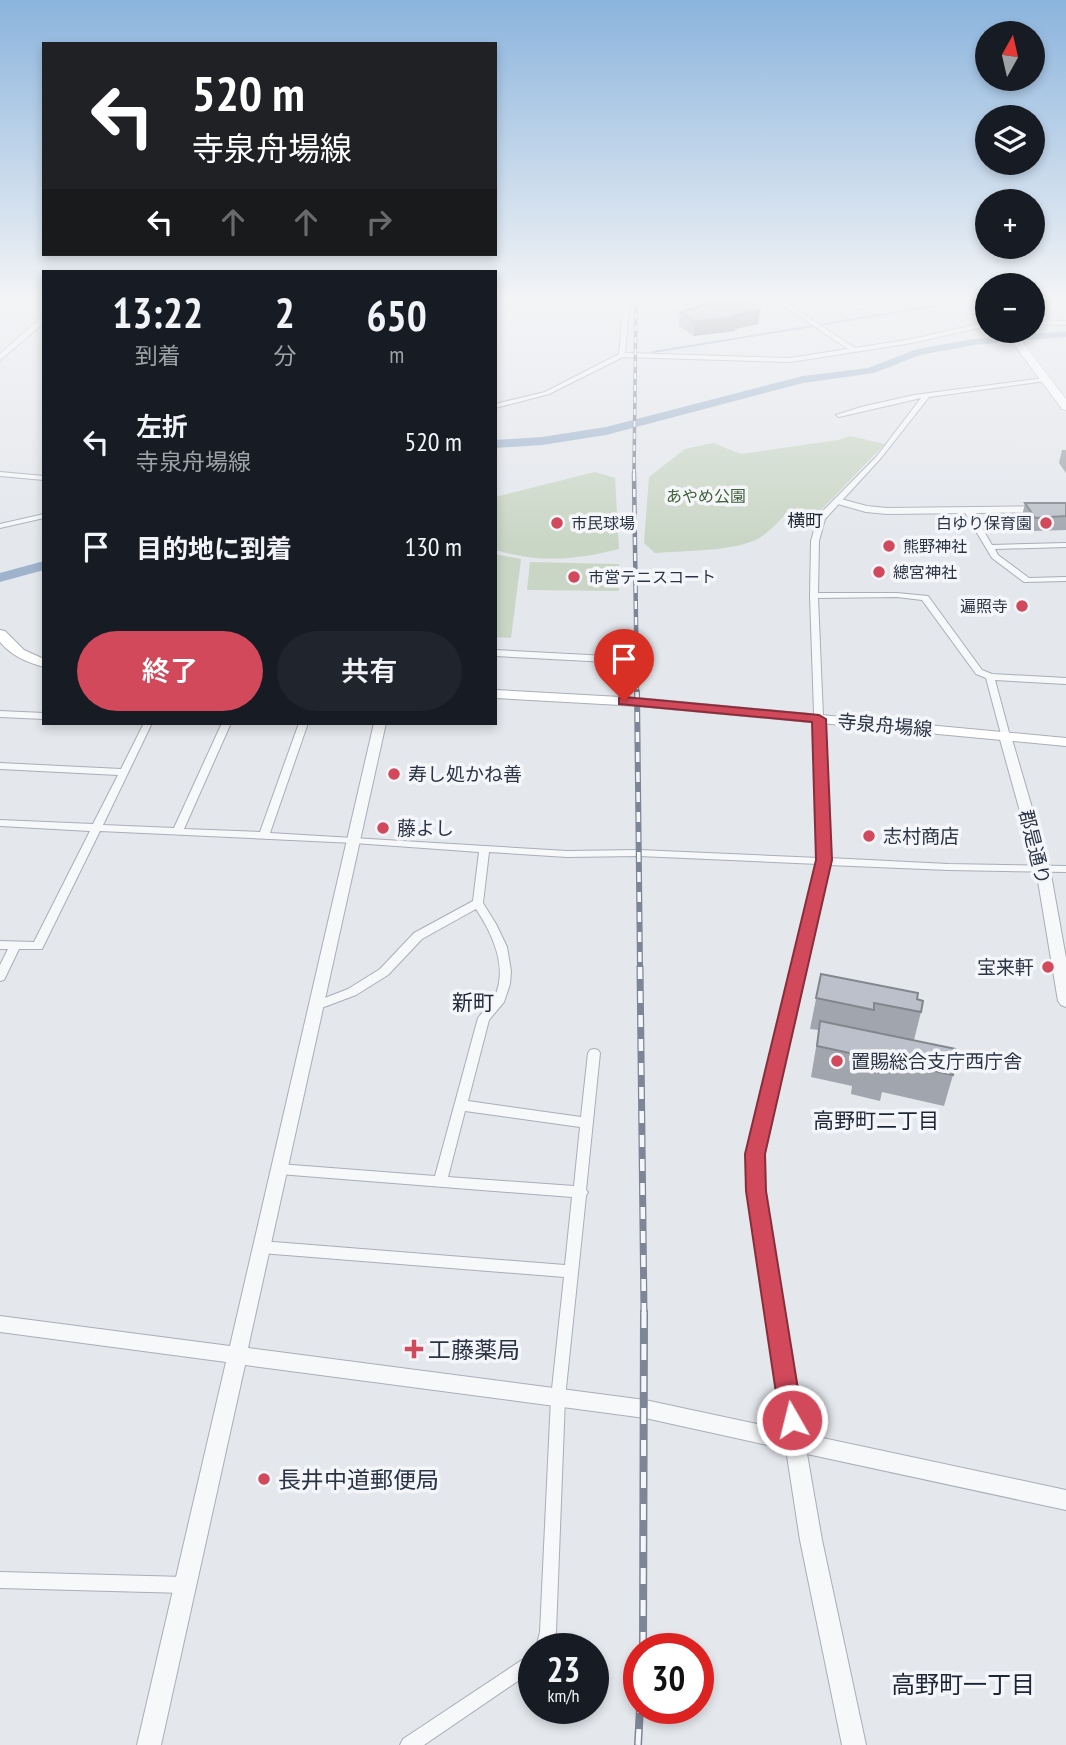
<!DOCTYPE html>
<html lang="ja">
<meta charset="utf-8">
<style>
:root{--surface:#171b24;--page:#20242c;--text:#f1f3f6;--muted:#9ea1a6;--accent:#d1495b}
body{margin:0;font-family:"PT Sans Narrow","Noto Sans JP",sans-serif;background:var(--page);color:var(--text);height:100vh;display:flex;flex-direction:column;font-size:26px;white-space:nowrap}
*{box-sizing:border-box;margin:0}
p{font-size:23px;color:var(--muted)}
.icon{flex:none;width:38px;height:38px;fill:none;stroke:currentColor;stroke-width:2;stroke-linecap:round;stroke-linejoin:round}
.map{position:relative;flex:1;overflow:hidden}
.side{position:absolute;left:42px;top:270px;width:455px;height:455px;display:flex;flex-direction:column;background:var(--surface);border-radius:0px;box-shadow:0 4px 10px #0003}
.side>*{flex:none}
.guide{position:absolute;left:42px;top:42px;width:455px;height:214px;border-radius:0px;box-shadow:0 4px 10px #0003;background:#202124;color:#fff;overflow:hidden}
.needle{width:46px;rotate:8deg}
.tools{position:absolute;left:975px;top:21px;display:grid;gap:14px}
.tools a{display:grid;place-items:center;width:70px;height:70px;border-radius:50%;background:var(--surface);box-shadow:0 4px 10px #0003;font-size:35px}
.speed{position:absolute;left:518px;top:1633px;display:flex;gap:14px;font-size:35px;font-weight:700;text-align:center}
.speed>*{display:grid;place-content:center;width:91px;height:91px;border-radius:50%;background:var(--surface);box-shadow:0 4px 10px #0003;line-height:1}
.speed small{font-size:18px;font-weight:400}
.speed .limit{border:10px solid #d22;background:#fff;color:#111}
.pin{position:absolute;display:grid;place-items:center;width:60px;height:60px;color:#fff;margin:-72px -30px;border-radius:50% 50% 50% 0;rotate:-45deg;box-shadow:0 0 7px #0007}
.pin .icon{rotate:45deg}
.me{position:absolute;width:77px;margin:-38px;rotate:352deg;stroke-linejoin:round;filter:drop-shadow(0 0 5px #0008)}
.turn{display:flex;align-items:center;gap:24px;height:147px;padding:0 35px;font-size:32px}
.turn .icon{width:91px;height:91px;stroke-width:2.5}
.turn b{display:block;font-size:49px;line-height:60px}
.lanes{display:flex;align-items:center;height:66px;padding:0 35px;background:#0003;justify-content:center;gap:35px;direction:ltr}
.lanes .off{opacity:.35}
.eta{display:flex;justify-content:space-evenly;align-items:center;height:119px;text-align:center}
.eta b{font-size:42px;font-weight:600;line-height:49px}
.action{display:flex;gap:14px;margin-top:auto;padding:14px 35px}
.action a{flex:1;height:80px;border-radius:42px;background:var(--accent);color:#fff;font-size:28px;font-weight:600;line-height:80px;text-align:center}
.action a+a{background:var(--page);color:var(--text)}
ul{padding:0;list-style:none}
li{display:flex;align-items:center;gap:21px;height:105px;padding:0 35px}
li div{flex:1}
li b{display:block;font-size:26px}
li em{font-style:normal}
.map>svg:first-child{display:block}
</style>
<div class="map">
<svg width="1066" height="1745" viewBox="0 0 1066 1745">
<rect width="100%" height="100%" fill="#e4e7ec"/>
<g fill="#c9d6c5">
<path d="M850,436L885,444L818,513L790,509C780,520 768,535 753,541C730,551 681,551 655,553L644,543L649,477L685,449L713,443L741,454L838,440Z"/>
<path d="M595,472L615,478L619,549C575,560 540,563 495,550V497Z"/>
<path d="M495,554L521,559L511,638L495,637Z"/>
<path d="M530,562L619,564V591L527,590Z"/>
</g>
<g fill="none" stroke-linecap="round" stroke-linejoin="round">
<path stroke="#9fb4cc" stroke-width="2" d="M653,352L984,298"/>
<g fill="#9fb4cc" fill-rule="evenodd">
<path d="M1066,331V337L974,345L920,355L874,373L803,383L606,435L542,445L495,448V440L542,437L606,427L803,376L868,368L917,349L974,339Z"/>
<path d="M44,561V570L0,582V573Z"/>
</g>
<g stroke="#a9aeb7" stroke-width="2">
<g id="minor">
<path d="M577,298H630L625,353L790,358L848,349L772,298H779L855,348L912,339L987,322V326L912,343L790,362L623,357L549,394L495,408V404L545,392L619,354L624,303Z"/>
<path d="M845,298H852L865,308L860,309Z"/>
<path d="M1032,320L1066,321V325L1032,324Z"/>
<path d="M1044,378L1046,379V381L929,397L881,458L825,519L819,541L818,593H897L928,596L982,670L992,674L1066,678V684L995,680L1010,736L1008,738H1002L986,678L976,674L922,600L897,597L818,598L829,858L948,864L1066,866V872L948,870L828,865L761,1154L763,1191L803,1442L800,1447L795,1449L790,1447L787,1442L749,1191V1154L818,864L639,856L567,857L489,852L483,903L496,924L507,947L511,971L510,984L504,1002L489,1020L468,1101L581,1117L588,1053L590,1050L594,1049L598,1050L600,1053L586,1190L588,1192L586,1196L565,1398L556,1632L552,1648H536L540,1632L551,1398L564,1277L261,1253L256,1251L254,1247L256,1243L261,1241L565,1265L572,1197L279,1174L274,1173L273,1169L274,1165L279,1164L435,1176L478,1018C483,1011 491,1005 495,996C508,967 492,933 476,909L422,939L388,975L356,995L316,1010L312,1009L310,1006L312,1003L348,989L380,969L414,933L473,901L479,852L354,843L100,831L42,949H19L4,980L0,981V965L8,949H0V941L34,942L90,831L0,826V820L93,824L118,775L0,769V763L121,769L144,723H152L103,825L174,828L222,723H231L184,829L260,832L299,723H308L270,833L567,851L639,850L819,858L810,596L811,541L818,516L877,456L921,398L839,417L836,415L861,407L914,395ZM465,1111L580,1127L574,1186L448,1177Z"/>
<path d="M0,472L44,476V480L0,476Z"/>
<path d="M965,509H971L992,545L1066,543V547L995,549L998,555L1029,578L1066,577V581L1024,582L992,558L964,511Z"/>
<path d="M44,514V518L0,528V524Z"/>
<path d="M495,650L626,657L630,660L626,663L495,656Z"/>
<path d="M0,711L44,713V719L0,717Z"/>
<path d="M0,1572L185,1577L191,1579L193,1585L191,1591L185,1593L0,1588Z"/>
<path d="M534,1652V1670L424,1745H400L403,1739Z"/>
</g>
</g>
<g stroke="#a9aeb7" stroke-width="2">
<g id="tertiary">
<path d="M41,317H44V323L0,360V354Z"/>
<path d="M837,498L867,506L887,508L1066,506V512L887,514L866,512L834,503V499Z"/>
<path d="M374,723H386L248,1348L645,1400L1066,1490V1510L807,1454L822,1540L866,1745H842L800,1540L786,1449L645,1418L245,1365L161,1745H137L226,1362L0,1332V1316L230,1346Z"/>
<path d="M1005,732L1011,736L1050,869L1066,958V1007L1061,1005L1058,1001L1036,869L999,736Z"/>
</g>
</g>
<g stroke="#a9aeb7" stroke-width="2">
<g id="secondary">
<path d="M0,630L5,631L24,650L44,659V667C26,662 12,656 0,642Z"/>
<path d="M495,690L638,698L1066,738V746L638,706L495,698Z"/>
</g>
</g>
<g stroke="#a3abb8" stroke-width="1">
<path id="primary" d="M1004,331H1014L1066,399V410L1062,409Z"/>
</g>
<use href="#minor" fill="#f7f8fa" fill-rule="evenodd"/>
<use href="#tertiary" fill="#f7f8fa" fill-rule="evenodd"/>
<use href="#secondary" fill="#fff" fill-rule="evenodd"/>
<use href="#primary" fill="#fff" fill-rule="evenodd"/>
<g stroke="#7d8696" stroke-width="3.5">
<path id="rail-far4" d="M634,475L636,298"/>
</g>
<g stroke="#7d8696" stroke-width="4.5">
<path id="rail-far3" d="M634,473L637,694"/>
</g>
<g stroke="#7d8696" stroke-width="6">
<path id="rail-far2" d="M637,692L640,969"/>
</g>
<g stroke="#7d8696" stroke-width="7">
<path id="rail-far1" d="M640,967L644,1314"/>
</g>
<g stroke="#7d8696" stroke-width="8">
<g id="rail">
<path d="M643,1648L644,1312"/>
<path d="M638,1745L640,1708"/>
</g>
</g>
<use href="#rail-far4" stroke="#f4f6f9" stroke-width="2" stroke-dasharray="6" stroke-linecap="butt"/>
<use href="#rail-far3" stroke="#f4f6f9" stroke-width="2.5" stroke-dasharray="8" stroke-linecap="butt"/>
<use href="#rail-far2" stroke="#f4f6f9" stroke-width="3.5" stroke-dasharray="10" stroke-linecap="butt"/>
<use href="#rail-far1" stroke="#f4f6f9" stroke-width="4.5" stroke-dasharray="12" stroke-linecap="butt"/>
<use href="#rail" stroke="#f4f6f9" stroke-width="5" stroke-dasharray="16" stroke-linecap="butt"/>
</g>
<g fill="#a1a5ae">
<path d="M711,298H749L760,310L758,324L735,329V331L694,336L679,326L680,312L710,303Z"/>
<path d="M1062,450H1066V473L1059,463Z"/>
<path d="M1025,503H1066V530L1032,531L1022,516Z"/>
<path d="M821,974L917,999L921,1012L914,1040L953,1075L944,1106L882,1092L880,1101L851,1094L852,1086L811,1077L819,1030L810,1029Z"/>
</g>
<path fill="#83868d" d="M760,310L758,324L735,329V331L694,336L695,322Z"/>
<g fill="#bbc0ca" stroke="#83868d" stroke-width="2">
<path d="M712,298H749L760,310L734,315L736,317L695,322L680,312L714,302Z"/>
<path d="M1025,503H1066V516L1035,518Z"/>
<path d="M821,974L918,993L917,999L923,1001L921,1012L874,1003V1010L816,998Z"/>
<path d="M820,1021L956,1049L953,1075L889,1061L888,1069L858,1063L859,1055L817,1046Z"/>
</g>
<linearGradient id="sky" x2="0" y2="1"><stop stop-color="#8bb4dd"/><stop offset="0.55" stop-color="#f3f4f6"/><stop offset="1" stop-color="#f3f4f6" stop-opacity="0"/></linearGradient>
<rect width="1066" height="543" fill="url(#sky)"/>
<path fill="#d1495b" stroke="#882f3b" stroke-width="2" d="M624,697L819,715L826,719L832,860L765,1154L766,1191L803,1420L800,1428L792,1431L784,1428L780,1420L746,1191L745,1154L816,860L812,722L619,704V698Z"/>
<g fill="#d1495b" stroke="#f4f6f9" stroke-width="2.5">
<circle cx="557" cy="523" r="7"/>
<circle cx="1046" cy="523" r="7"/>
<circle cx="889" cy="546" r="7"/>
<circle cx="879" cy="572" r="7"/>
<circle cx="574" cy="577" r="7"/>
<circle cx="1022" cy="606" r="7"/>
<circle cx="394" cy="774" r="7"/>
<circle cx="383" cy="828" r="7"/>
<circle cx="869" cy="836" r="7"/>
<circle cx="1048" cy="967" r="7"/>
<circle cx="837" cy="1061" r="7"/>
<path d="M410.5 1338.5h7v7h7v7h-7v7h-7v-7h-7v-7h7z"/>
<circle cx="264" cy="1479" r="7"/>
</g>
<g text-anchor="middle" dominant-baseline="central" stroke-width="7" stroke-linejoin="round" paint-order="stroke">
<g font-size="16" fill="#3f6138" stroke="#f4f6f9">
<text x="706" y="496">あやめ公園</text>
</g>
<g font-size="16" fill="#2b3445" stroke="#f4f6f9" text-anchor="start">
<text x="571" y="523">市民球場</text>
<text x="1032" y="523" text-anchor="end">白ゆり保育園</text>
<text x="903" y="546">熊野神社</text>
<text x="893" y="572">總宮神社</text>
<text x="588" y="577">市営テニスコート</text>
<text x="1008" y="606" text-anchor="end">遍照寺</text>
</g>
<g font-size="18" fill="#1d2536" stroke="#f4f6f9">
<text x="805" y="520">横町</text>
</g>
<g font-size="19" fill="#2b3445" stroke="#f4f6f9">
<text transform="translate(885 725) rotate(5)">寺泉舟場線</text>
<text transform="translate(1035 847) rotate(76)">郡是通り</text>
</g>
<g font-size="19" fill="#2b3445" stroke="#f4f6f9" text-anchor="start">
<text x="408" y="774">寿し処かね善</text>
<text x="397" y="828">藤よし</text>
<text x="883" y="836">志村商店</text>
<text x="1034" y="967" text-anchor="end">宝来軒</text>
<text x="851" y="1061">置賜総合支庁西庁舎</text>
</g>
<g font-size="21" fill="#1d2536" stroke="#f4f6f9">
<text x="473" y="1002">新町</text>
<text x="876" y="1120">高野町二丁目</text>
</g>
<g font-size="23" fill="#2b3445" stroke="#f4f6f9" text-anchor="start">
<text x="428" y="1349">工藤薬局</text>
<text x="278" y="1479">長井中道郵便局</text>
</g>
<g font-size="24" fill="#1d2536" stroke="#f4f6f9">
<text x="963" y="1684">高野町一丁目</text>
</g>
</g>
</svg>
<div class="tools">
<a><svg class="needle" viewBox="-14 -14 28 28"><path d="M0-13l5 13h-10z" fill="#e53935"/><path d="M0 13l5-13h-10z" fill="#9ea1a6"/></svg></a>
<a><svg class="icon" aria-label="layers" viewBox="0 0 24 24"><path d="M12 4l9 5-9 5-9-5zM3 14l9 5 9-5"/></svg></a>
<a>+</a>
<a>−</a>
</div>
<div class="speed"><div>23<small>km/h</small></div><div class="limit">30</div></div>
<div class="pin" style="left:624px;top:701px;background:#d93025"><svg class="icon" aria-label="arrive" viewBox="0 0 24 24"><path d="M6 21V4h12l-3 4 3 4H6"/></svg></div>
<svg class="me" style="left:792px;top:1420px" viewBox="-20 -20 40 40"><circle r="17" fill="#d1495b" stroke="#fff" stroke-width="3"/><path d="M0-11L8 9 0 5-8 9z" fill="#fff"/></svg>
<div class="guide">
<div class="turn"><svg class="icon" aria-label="left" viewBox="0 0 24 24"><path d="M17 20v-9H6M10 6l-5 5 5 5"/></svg><div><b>520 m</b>寺泉舟場線</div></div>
<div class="lanes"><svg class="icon" aria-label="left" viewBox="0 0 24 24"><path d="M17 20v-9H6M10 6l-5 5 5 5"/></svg><svg class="icon off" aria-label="ahead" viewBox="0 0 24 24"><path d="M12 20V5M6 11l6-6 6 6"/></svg><svg class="icon off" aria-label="ahead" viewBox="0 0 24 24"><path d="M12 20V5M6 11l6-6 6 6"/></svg><svg class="icon off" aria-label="right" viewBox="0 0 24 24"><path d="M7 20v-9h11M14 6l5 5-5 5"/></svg></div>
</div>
<section class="side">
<div class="eta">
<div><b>13:22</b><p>到着</p></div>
<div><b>2</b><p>分</p></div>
<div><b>650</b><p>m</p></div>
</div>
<ul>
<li><svg class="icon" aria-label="left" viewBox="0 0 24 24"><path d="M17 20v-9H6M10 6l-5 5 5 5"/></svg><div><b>左折</b><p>寺泉舟場線</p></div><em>520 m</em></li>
<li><svg class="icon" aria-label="arrive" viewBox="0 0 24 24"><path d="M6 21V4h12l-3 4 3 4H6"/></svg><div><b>目的地に到着</b></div><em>130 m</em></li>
</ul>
<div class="action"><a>終了</a><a>共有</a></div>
</section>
</div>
